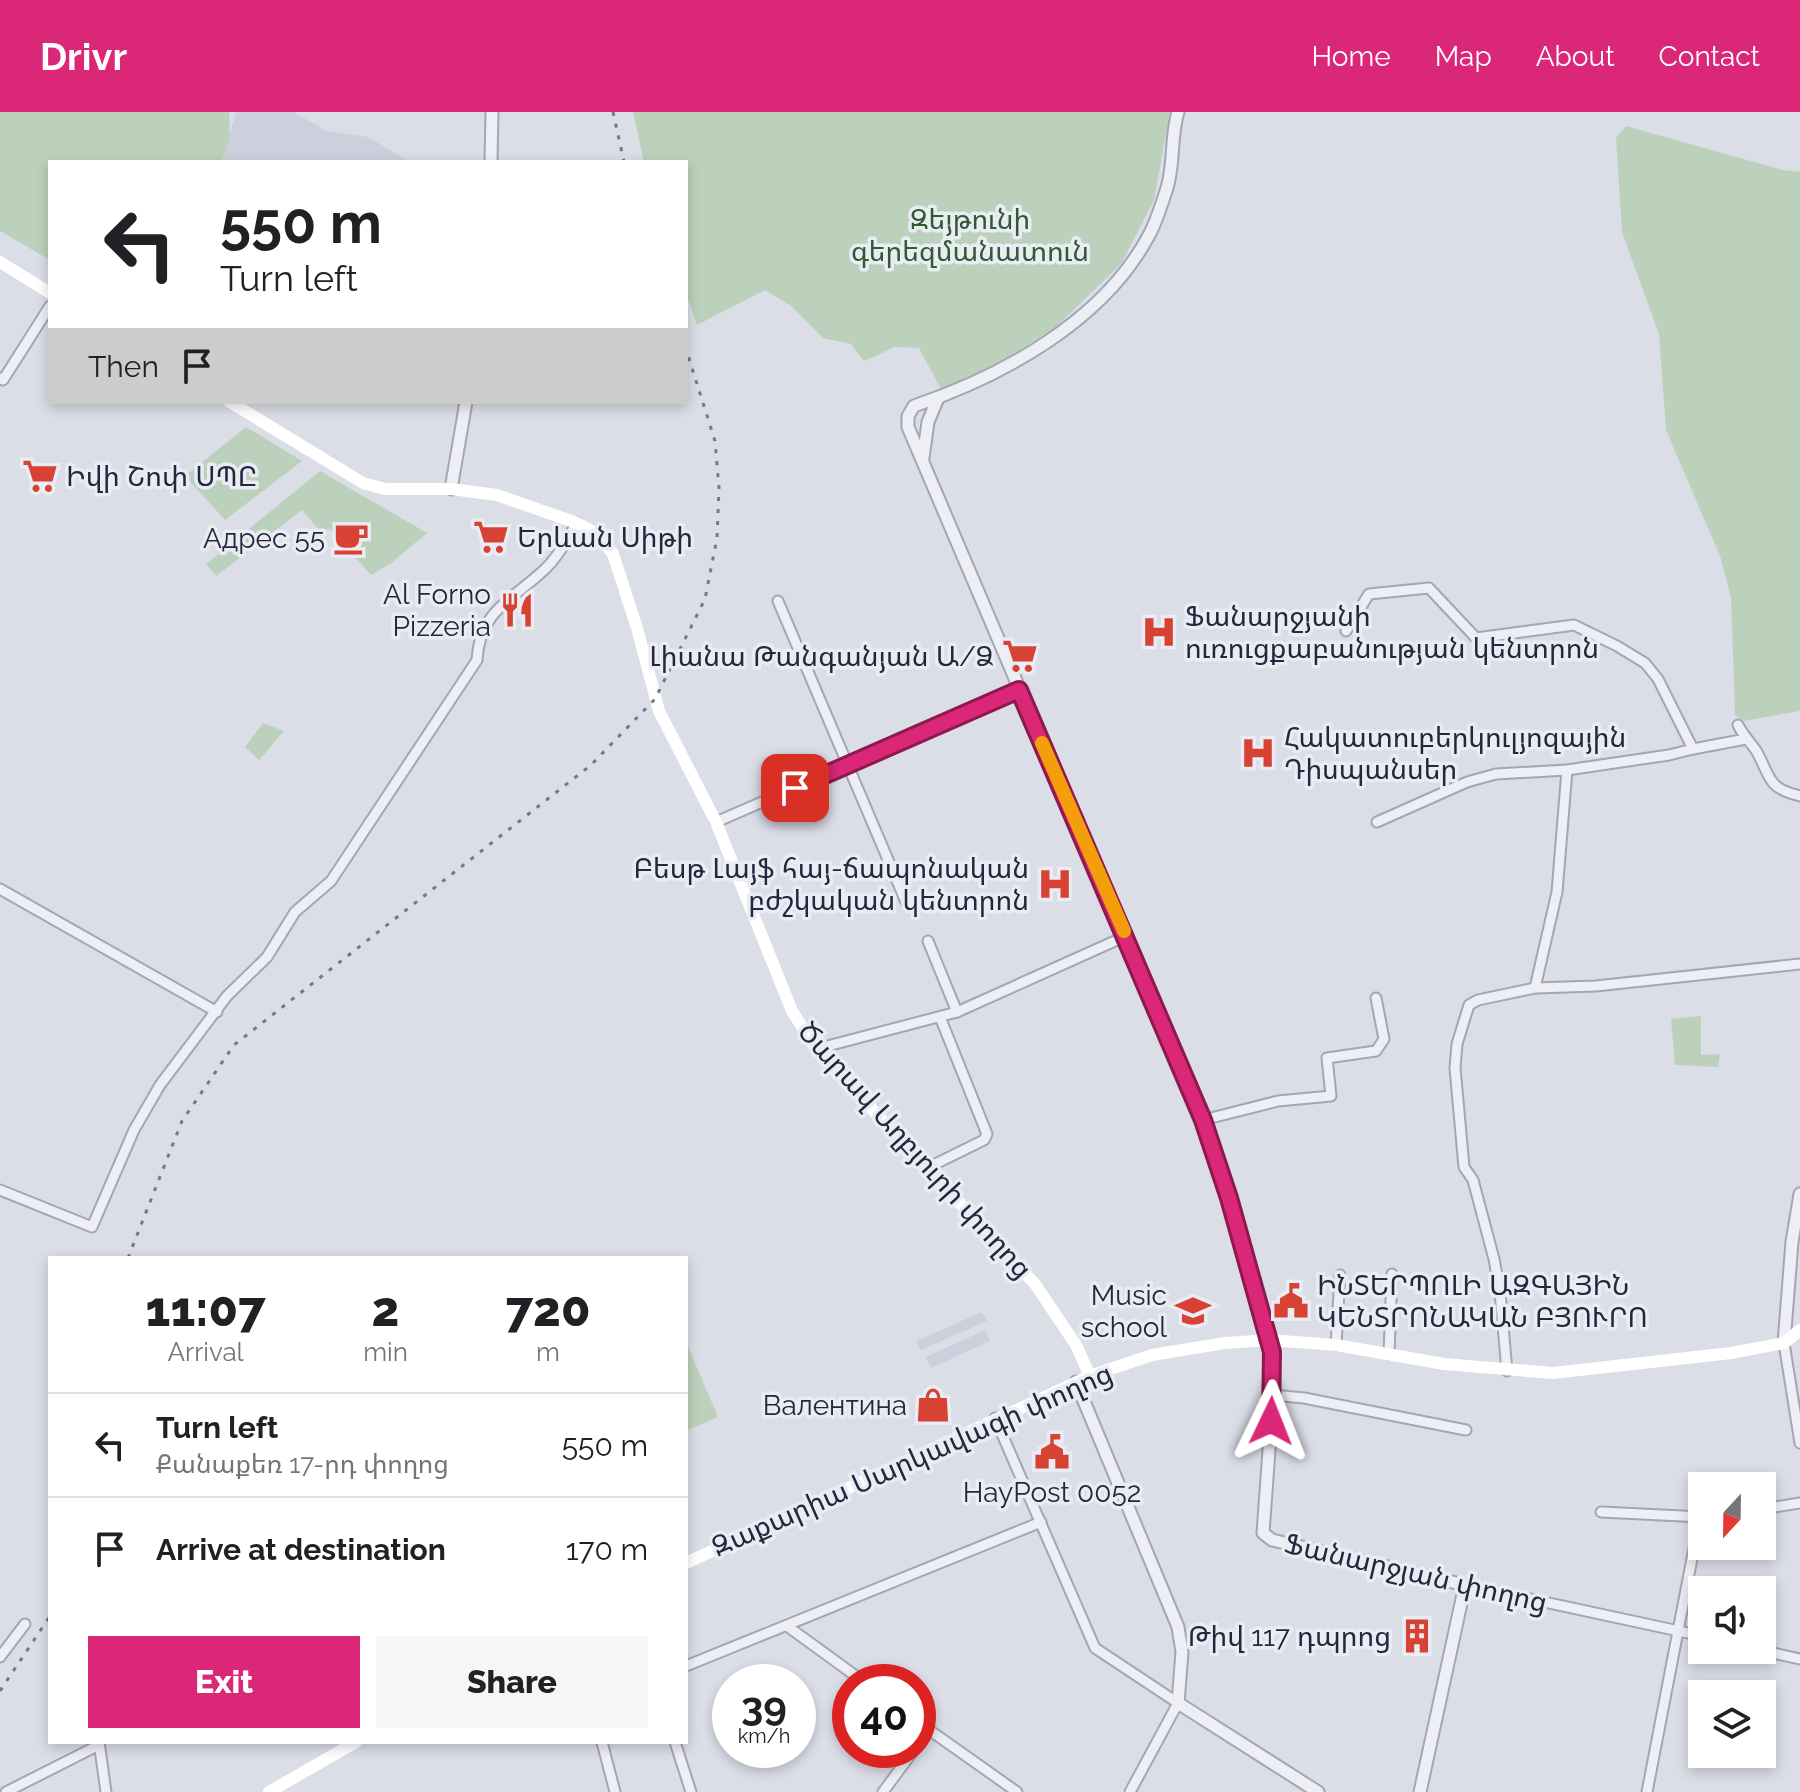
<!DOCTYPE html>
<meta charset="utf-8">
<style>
:root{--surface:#fff;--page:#f6f6f6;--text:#202124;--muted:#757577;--line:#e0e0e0;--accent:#db2777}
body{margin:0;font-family:Raleway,"Noto Sans Armenian",sans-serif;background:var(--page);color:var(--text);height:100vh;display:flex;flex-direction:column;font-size:30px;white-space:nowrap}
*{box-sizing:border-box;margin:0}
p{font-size:26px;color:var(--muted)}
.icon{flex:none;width:44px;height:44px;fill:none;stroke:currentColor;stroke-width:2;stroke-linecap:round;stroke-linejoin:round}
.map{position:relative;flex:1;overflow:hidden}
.panel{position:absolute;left:48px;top:1144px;width:640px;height:488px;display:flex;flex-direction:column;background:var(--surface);border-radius:0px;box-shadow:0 4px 12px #0003}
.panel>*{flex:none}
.banner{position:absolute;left:48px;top:48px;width:640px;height:244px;border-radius:0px;box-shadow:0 4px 12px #0003;background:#fff;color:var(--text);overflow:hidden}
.needle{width:52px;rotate:202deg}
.buttons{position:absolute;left:1688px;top:1360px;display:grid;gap:16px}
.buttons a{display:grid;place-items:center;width:88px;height:88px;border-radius:0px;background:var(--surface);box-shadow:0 4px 12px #0003;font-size:40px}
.speed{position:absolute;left:712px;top:1552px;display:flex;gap:16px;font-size:40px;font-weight:700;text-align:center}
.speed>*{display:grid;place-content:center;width:104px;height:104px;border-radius:50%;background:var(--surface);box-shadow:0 4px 12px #0003;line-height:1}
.speed small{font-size:20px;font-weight:400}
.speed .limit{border:12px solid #d22;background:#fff;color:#111}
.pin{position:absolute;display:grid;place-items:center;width:68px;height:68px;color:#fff;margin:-34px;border-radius:16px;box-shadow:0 4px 12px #0006}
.me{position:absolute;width:88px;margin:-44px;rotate:2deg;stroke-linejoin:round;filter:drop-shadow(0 0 6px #0008)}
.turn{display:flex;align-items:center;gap:28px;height:168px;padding:0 40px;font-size:36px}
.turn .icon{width:104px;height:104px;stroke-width:2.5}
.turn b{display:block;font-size:56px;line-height:68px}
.then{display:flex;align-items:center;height:76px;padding:0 40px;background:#0003;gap:16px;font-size:30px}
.eta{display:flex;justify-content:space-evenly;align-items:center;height:136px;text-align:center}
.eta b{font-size:48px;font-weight:800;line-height:56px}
.cta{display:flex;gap:16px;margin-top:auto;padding:16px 40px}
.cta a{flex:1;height:92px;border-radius:0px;background:var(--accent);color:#fff;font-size:32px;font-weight:800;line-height:92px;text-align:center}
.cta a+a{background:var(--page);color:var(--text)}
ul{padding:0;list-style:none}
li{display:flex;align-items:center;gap:24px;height:104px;padding:0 40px;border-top:2px solid var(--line)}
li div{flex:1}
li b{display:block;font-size:30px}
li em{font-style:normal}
header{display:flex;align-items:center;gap:48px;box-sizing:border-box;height:112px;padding:0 40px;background:var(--accent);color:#fff}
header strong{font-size:38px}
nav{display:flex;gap:44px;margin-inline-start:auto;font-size:28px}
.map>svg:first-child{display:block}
</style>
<header>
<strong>Drivr</strong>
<nav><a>Home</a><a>Map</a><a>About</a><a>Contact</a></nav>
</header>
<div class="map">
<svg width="1800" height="1680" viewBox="0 0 1800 1680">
<rect width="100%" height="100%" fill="#dbdde7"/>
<g fill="#cdcfdc">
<path d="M236,0H293L327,19L368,25L410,50H222Z"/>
<path d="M982,1200L987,1209L921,1238L916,1229Z"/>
<path d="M985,1218L990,1229L931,1256L926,1245Z"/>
</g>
<g fill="#bcd1bb">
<path d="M0,0H229L230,26L221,50H50V148L0,119Z"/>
<path d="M633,0H1170L1154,88L1121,152L1054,217L986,258L942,279L919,236L895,235L864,249L851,232L823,226L791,194L765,178L697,213L686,181V50H644Z"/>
<path d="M1626,14L1783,58L1800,60V599L1743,609L1735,602L1731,485L1720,444L1666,318L1659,222L1622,120L1616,26Z"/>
<path d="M246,315L302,349L225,408L185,364Z"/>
<path d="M320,359L427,421L391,451L371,463L330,417L320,419L302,398L216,464L206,452Z"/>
<path d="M263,611L284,619L259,648L245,635Z"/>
<path d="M1701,904V943L1720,942L1718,955L1675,953L1671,907Z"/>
<path d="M686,1230L718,1305L686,1319Z"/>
</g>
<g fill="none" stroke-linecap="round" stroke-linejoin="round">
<g stroke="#a4a6b4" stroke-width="13">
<g id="minor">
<path d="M0,266L3,268L50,194"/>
<path d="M778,489L906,790"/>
<path d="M1346,519L1369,482L1429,476L1476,526L1574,513L1617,534L1645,551L1658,567L1693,637L1746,627"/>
<path d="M1738,613C1743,623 1751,631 1757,640C1771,666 1767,676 1800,684"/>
<path d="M716,710L1019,578"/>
<path d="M1377,710L1467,670L1496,662L1567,658L1669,643L1693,637"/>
<path d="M0,777L217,900"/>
<path d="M928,829L957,900"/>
<path d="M1535,876L1557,780L1567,658"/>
<path d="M816,937L957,900L1126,824"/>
<path d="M1203,1008L1278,989L1331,984L1327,946L1376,939L1384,927L1376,886"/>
<path d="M925,1057L984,1028L987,1022L940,905"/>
<path d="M0,1078L92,1115L134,1018L160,973L227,884L267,845L295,800L331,769L477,548C480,497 513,488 545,457C559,444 567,427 577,411"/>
<path d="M1784,1231L1800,1331"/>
<path d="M1336,1233L1340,1163"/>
<path d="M1389,1242L1392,1162"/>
<path d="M1507,1259L1500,1180L1494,1147L1473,1068L1464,1055L1455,956L1457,932L1469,893L1478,888L1535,876L1596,874L1800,852"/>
<path d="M1273,1283L1304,1286L1466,1318"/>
<path d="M995,1306L1095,1536L1178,1591L1130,1680"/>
<path d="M1762,1397L1800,1391"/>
<path d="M1601,1400L1702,1405"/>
<path d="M1465,1473L1702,1524"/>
<path d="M787,1514L864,1570"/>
<path d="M1760,1538L1800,1547"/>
<path d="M0,1545L25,1512"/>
<path d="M686,1554L1041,1410"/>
<path d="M918,1610L1017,1680"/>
<path d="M99,1630L106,1680"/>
<path d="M602,1630L615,1680"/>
<path d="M675,1630L691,1680"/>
<path d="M918,1633L929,1618"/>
<path d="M6,1680L99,1633"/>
<path d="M883,1680L914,1638"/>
<path d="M1647,1680L1700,1405"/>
</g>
</g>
<g stroke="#a4a6b4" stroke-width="15">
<g id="tertiary">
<path d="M1178,0C1170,25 1175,54 1166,79C1161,94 1156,111 1148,125C1102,210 1002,264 914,294L908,304V315L1203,1008L1229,1086L1272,1240L1273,1283L1263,1421L1272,1428L1465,1473L1420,1680"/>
<path d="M491,50L492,0"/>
<path d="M923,346L928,310L938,286"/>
<path d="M451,377L466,290"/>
<path d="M1784,1231L1792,1130L1800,1082"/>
<path d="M1076,1270L1178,1515L1182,1540L1178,1591L1318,1680"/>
</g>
</g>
<use href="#minor" stroke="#eeeef5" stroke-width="9"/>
<use href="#tertiary" stroke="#eeeef5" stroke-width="11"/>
<g stroke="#fff" stroke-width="12">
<path d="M0,150L50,181"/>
<path d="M230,290L363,371L385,377H451L497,383L577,411L597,422L613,442L637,516L659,599L716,710L792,899L816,937L1035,1172L1076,1233L1090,1264"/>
<path d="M686,1451L1090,1264L1152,1243L1225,1231L1269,1228L1336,1233L1444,1252L1553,1261L1731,1241L1784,1231L1800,1218"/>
<path d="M269,1680L356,1630"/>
</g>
<g stroke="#737891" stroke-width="3" stroke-dasharray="4 8" stroke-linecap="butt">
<path d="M613,0L624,50"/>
<path d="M128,1146L182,1009L234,933L591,653L655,587L705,487L717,426L719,376L715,329L686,237"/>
<path d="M0,1579L50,1504"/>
</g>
</g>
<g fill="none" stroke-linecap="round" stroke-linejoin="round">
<g stroke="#8e194d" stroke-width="20">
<path id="route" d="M795,676L1019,578L1203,1008L1229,1086L1272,1240L1271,1309"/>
</g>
<use href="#route" stroke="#db2777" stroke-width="14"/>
<path stroke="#f59e0b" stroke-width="14" d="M1042,631L1124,819"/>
</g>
<defs>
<g id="supermarket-bare" transform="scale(2.76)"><path d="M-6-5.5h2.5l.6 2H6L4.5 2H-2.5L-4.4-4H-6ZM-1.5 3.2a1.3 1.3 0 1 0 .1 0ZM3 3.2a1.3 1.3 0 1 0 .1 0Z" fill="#d74234" stroke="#eaecf4" stroke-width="2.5" paint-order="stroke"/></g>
<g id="cafe-bare" transform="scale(2.76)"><path d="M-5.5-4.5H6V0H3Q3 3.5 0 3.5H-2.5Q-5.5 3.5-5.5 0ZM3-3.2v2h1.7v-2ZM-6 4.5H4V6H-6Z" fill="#d74234" stroke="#eaecf4" stroke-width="2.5" paint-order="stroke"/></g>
<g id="restaurant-bare" transform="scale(2.76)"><path d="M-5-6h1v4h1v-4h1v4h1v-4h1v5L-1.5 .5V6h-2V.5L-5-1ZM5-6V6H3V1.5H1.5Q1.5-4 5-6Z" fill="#d74234" stroke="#eaecf4" stroke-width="2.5" paint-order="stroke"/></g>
<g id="hospital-bare" transform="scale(2.76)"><path d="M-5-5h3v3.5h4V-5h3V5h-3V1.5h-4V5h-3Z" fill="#d74234" stroke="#eaecf4" stroke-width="2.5" paint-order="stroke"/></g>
<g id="civic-bare" transform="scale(2.76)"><path d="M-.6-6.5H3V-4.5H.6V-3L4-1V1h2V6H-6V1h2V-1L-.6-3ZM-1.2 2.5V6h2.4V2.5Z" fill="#d74234" stroke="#eaecf4" stroke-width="2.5" paint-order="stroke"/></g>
<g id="school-bare" transform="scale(2.76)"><path d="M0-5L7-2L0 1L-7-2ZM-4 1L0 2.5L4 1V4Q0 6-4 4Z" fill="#d74234" stroke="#eaecf4" stroke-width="2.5" paint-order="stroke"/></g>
<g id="shop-bare" transform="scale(2.76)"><path d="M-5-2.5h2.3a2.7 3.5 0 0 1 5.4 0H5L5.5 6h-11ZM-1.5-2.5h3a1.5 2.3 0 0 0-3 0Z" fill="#d74234" stroke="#eaecf4" stroke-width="2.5" paint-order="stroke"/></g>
<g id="building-bare" transform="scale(2.76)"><path d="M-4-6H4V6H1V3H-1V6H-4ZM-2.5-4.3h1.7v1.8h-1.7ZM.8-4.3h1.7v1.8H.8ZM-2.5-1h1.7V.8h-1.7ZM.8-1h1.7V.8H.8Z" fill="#d74234" stroke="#eaecf4" stroke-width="2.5" paint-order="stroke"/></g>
</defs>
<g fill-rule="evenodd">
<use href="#supermarket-bare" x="40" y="364"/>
<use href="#supermarket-bare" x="491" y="425"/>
<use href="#cafe-bare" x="351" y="426"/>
<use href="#restaurant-bare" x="517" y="498"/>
<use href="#hospital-bare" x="1159" y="520"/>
<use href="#supermarket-bare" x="1020" y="544"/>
<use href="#hospital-bare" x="1258" y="641"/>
<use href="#hospital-bare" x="1055" y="772"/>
<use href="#civic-bare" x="1291" y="1189"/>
<use href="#school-bare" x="1193" y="1199"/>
<use href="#shop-bare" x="933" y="1293"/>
<use href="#civic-bare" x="1052" y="1340"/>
<use href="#building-bare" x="1417" y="1524"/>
</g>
<g text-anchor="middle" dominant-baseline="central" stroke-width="7" stroke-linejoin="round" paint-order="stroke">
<g font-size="28" fill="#305a32" stroke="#eaecf4">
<text x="970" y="107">Զեյթունի<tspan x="970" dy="32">գերեզմանատուն</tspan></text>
</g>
<g font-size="28" fill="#24273d" stroke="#eaecf4" text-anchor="end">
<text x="66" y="364" text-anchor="start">Իվի Շոփ ՍՊԸ</text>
<text x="517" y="425" text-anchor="start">Երևան Սիթի</text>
<text x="325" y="426">Адрес 55</text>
<text x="491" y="482">Al Forno<tspan x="491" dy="32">Pizzeria</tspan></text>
<text x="1185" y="504" text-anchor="start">Ֆանարջյանի<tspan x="1185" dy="32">ուռուցքաբանության կենտրոն</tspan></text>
<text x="994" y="544">Լիանա Թանգանյան Ա/Ձ</text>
<text x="1284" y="625" text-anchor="start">Հակատուբերկուլյոզային<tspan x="1284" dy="32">Դիսպանսեր</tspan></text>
<text x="1029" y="756">Բեսթ Լայֆ հայ-ճապոնական<tspan x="1029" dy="32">բժշկական կենտրոն</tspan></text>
<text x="1317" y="1173" text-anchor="start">ԻՆՏԵՐՊՈԼԻ ԱԶԳԱՅԻՆ<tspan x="1317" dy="32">ԿԵՆՏՐՈՆԱԿԱՆ ԲՅՈՒՐՈ</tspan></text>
<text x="1167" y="1183">Music<tspan x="1167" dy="32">school</tspan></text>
<text x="907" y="1293">Валентина</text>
<text x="1052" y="1380" text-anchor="middle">HayPost 0052</text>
<text x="1391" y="1524">Թիվ 117 դպրոց</text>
</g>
<g font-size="28" fill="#24273d" stroke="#eaecf4">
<text transform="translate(915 1038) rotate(48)">Ծարավ Աղբյուրի փողոց</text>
<text transform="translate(912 1348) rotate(-24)">Զաքարիա Սարկավագի փողոց</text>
<text transform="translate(1416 1461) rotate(13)">Ֆանարջյան փողոց</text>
</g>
</g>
</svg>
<div class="buttons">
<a><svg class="needle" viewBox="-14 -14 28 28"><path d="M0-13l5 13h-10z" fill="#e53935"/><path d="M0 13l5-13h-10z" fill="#757577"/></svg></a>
<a><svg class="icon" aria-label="sound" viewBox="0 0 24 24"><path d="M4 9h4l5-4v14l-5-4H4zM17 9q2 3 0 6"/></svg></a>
<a><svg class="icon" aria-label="layers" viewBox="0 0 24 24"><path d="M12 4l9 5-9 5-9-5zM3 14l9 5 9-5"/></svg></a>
</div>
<div class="speed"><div>39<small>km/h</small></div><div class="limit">40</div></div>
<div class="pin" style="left:795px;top:676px;background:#d93025"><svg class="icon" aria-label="arrive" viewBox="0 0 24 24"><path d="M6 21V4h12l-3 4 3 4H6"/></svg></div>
<svg class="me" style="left:1271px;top:1309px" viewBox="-20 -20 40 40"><path d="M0-17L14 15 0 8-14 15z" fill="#db2777" stroke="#fff" stroke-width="4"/></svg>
<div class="banner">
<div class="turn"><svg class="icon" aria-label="left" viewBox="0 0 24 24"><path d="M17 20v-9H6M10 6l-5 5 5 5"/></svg><div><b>550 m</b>Turn left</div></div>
<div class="then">Then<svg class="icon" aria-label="arrive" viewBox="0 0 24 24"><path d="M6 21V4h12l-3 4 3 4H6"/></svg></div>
</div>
<section class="panel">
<div class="eta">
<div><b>11:07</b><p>Arrival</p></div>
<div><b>2</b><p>min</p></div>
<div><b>720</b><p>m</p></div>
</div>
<ul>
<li><svg class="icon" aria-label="left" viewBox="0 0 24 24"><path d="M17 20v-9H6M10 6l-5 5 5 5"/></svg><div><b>Turn left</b><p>Քանաքեռ 17-րդ փողոց</p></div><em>550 m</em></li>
<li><svg class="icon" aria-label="arrive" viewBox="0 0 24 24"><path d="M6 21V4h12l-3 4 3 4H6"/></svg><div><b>Arrive at destination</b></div><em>170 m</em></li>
</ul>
<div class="cta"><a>Exit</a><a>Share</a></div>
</section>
</div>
